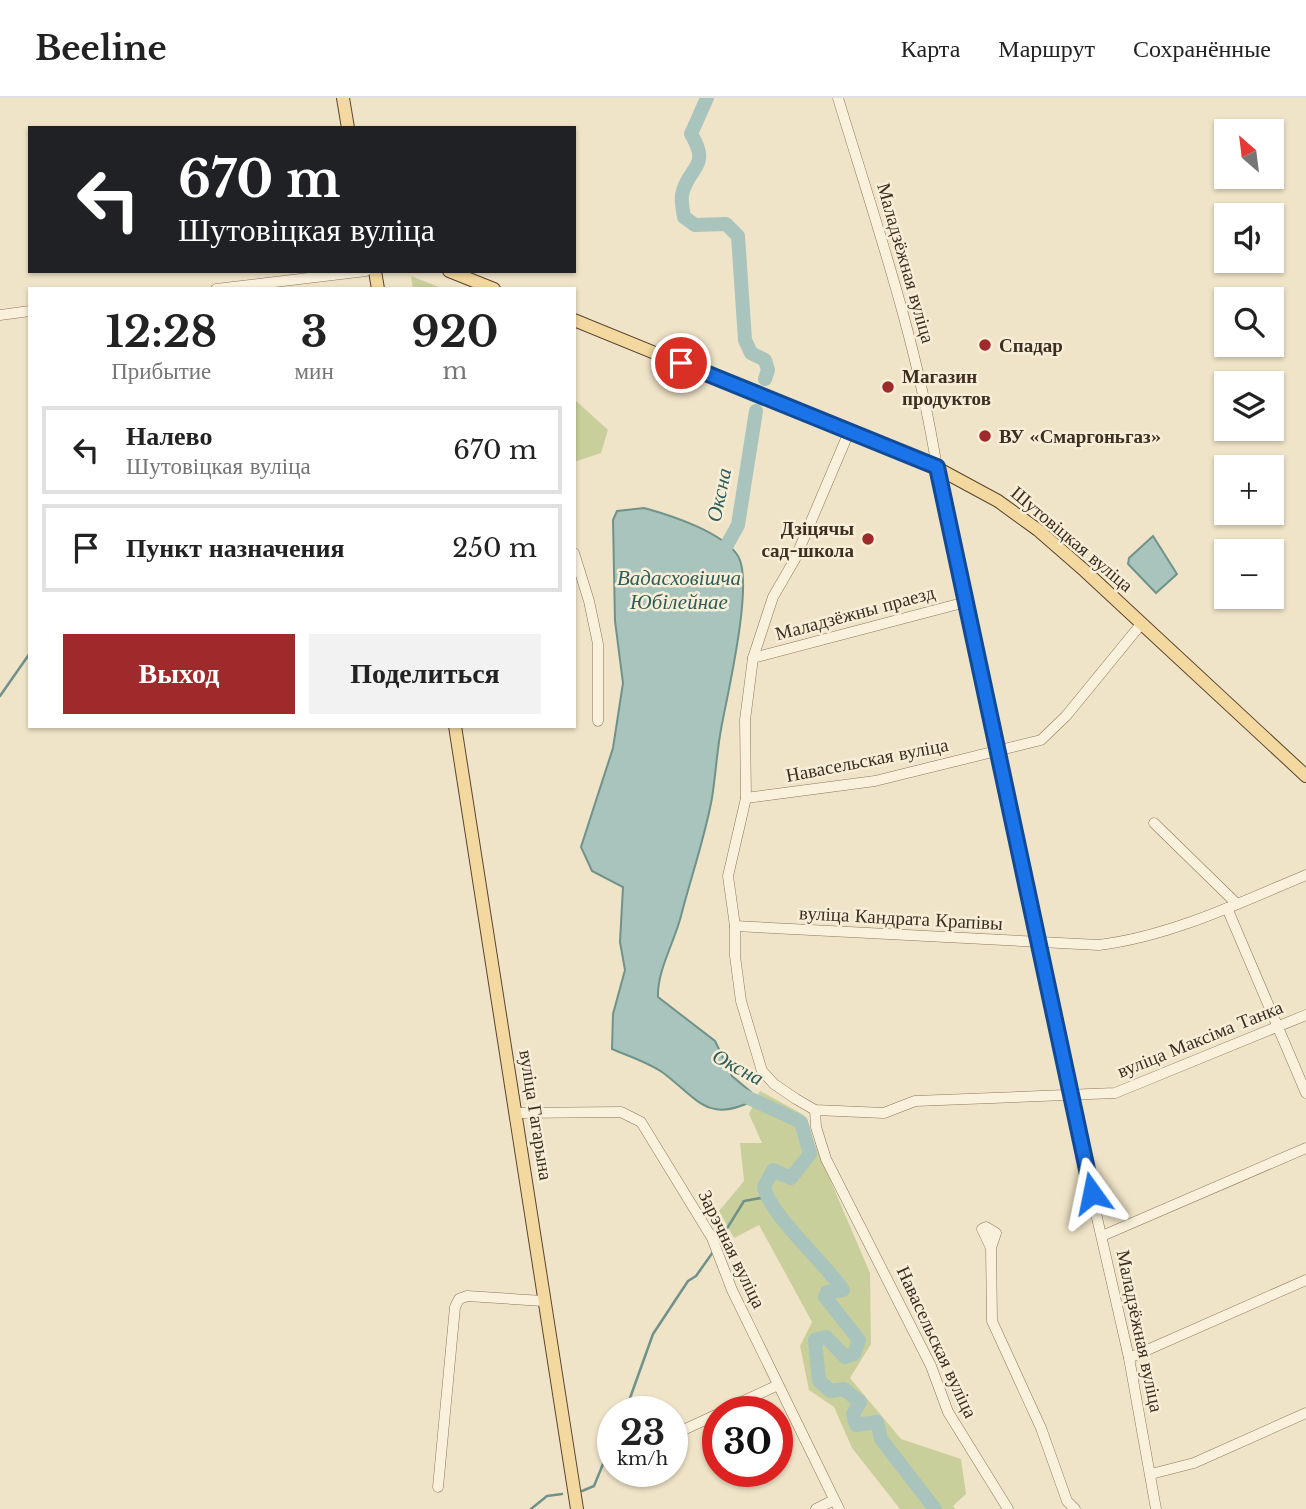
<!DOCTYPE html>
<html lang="ru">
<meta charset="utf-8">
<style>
:root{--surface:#fff;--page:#f2f2f2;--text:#222;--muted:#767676;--line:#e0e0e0;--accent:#9e2a2b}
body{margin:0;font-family:"Libre Baskerville",serif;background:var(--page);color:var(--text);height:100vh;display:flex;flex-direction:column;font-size:26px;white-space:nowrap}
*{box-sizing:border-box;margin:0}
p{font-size:23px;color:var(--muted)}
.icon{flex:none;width:38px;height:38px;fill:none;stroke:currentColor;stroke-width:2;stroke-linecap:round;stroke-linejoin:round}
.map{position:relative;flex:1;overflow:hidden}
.details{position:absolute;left:28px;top:189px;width:548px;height:441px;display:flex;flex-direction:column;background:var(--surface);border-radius:0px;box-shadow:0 2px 5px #0004}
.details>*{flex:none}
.top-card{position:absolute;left:28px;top:28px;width:548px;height:147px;border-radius:0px;box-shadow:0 2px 5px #0004;background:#202124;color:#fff;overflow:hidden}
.needle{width:46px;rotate:332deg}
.controls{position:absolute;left:1214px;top:21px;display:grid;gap:14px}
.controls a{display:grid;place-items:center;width:70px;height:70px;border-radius:0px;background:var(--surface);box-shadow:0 2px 5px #0004;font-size:35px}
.speed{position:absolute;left:597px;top:1298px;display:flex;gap:14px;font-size:35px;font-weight:700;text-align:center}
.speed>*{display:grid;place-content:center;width:91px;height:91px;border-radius:50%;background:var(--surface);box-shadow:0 2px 5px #0004;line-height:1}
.speed small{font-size:18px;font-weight:400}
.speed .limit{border:10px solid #d22;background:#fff;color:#111}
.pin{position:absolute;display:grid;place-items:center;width:60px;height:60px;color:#fff;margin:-30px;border:4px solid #fff;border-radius:50%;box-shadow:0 2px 7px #0007}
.me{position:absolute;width:77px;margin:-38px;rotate:348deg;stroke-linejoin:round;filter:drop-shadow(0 0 5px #0008)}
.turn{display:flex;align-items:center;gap:24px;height:147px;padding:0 35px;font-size:32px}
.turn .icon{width:91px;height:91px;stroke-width:2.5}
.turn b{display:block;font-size:49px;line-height:60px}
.eta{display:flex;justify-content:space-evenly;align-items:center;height:119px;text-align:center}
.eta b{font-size:42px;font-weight:700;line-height:49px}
.primary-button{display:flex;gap:14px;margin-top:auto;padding:14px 35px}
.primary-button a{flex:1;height:80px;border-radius:0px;background:var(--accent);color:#fff;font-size:28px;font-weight:700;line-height:80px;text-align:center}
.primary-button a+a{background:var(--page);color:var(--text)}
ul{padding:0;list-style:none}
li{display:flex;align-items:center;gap:21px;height:88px;margin:0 14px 10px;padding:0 21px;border:4px solid var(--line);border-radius:0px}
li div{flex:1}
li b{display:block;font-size:26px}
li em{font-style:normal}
header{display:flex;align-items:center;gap:42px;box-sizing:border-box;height:98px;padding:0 35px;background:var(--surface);border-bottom:2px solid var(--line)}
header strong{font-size:33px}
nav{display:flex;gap:38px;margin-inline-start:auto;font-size:24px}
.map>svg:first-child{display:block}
</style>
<header>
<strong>Beeline</strong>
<nav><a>Карта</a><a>Маршрут</a><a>Сохранённые</a></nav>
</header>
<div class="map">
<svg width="1306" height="1411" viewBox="0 0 1306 1411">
<rect width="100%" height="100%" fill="#f0e4c8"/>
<g fill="#c9cf9b">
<path d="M411,178L444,191H413Z"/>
<path d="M574,301L608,332L601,355L574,364Z"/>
<path d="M760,993L802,1016L870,1175L871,1246L850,1280L901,1341L961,1361L966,1396L953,1408L955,1411H900L852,1350L834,1309L809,1292L800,1248L812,1224L759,1127L734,1140L719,1113L744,1083L740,1045H762L749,1016Z"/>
</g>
<g fill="#a9c4bc" stroke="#6f938a" stroke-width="2">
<path d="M644,410C670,417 723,434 738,458C754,483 728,594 722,626C717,650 716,675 712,700C705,739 691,779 681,818C674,845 657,873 658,899L715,943L732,978L751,994L752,1003C707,1026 696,999 662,974C647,964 628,958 612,951L613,916L625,872L620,844L623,789L592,773L581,749L613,650L623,585L615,523L613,422L617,413Z"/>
<path d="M1153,438L1177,476L1156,495L1128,466L1129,460Z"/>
</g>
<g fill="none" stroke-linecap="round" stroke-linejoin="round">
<g stroke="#6f938a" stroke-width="2.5">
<path d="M0,598L30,555"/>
<path d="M718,1145L744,1103L766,1099"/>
<path d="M625,1314L653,1236L688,1183L696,1178L713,1154"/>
<path d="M582,1393L594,1388L612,1344"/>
<path d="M531,1411L547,1398L562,1396"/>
</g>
<g stroke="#a9c4bc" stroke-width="14">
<path d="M707,0L691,36C712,70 687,69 682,97C681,103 683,113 684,119L695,127L726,126L738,138L745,242L751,255L765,262L768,272L765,281"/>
<path d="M718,463L738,427L756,313"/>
<path d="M736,994L801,1024L810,1056L791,1080L773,1072L764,1089C770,1117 826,1166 843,1192L827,1194L825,1199L859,1242L854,1256L845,1259L826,1239L815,1242L819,1283L831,1293L844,1291L860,1304L853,1316L856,1327L877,1324L881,1341L935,1411"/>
</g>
<g stroke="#8d765c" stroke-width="11">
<g id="minor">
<path d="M838,0C875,122 917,243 937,370L1069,997L1129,1260L1156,1411"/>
<path d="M216,191L366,173"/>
<path d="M0,217L30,213"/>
<path d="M574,455L589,503L598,546V623"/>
<path d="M966,504L753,560L745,622L746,700L728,778L735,828V858L741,903L762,973L774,986L796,1001L815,1012L884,1015L915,1003L1115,995L1306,917"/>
<path d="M753,560L773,499L795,461L849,334"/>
<path d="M746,700L875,683L1041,642L1066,618L1142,525"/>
<path d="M1154,725L1237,806"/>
<path d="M1227,810L1306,995"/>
<path d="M735,828L1099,847C1171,838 1239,805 1306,777"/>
<path d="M815,1012L816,1029L826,1061L931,1268L948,1314L1008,1411"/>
<path d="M516,1015L621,1014L641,1024L712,1140L732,1192L839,1411"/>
<path d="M1102,1138L1306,1050"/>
<path d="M991,1150L982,1131L986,1129L996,1135L991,1150L992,1223L1041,1330L1067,1403L1075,1411"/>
<path d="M1129,1260L1306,1182"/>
<path d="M720,1314L778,1287"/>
<path d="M681,1333L718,1316"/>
<path d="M1151,1376L1194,1365L1306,1315"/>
<path d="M438,1389L455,1209L459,1201L467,1198L543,1203"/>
<path d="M816,1411L834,1402"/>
</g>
</g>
<g stroke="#5b4430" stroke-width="14">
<g id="major">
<path d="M343,0L348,30"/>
<path d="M375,173L378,191"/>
<path d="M449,173L494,191"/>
<path d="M574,222L937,370L998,403L1038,432L1085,473L1306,678"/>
<path d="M455,628L577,1411"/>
</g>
</g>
<use href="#minor" stroke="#faf1dc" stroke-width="10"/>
<use href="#major" stroke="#f3d9a0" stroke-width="12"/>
</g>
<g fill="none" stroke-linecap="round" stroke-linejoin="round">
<g stroke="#114b97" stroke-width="18">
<path id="route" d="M681,265L937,369L1092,1095"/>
</g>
<use href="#route" stroke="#1a73e8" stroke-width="12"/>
</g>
<g fill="#9e2a2b" stroke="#f7eed8" stroke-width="2.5">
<circle cx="985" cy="247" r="7"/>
<circle cx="888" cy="289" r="7"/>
<circle cx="985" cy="338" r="7"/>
<circle cx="868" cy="441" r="7"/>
</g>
<g text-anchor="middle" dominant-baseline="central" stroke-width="5" stroke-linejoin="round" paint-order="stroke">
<g font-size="19" fill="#3d2e20" stroke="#f7eed8">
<text transform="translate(906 165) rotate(74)">Маладзёжная вуліца</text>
<text transform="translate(1072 441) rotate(40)">Шутовіцкая вуліца</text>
<text transform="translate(855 515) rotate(-15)">Маладзёжны праезд</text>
<text transform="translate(867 662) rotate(-11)">Навасельская вуліца</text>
<text transform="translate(901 820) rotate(3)">вуліца Кандрата Крапівы</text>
<text transform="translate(1200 941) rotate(-22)">вуліца Максіма Танка</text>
<text transform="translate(536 1017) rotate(81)">вуліца Гагарына</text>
<text transform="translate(732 1151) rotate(64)">Зарэчная вуліца</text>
<text transform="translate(1140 1233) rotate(78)">Маладзёжная вуліца</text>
<text transform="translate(937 1244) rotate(65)">Навасельская вуліца</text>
</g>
<g font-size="19" font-weight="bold" fill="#3d2e20" stroke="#f7eed8" text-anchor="start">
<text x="999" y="247">Спадар</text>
<text x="902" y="278">Магазин<tspan x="902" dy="22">продуктов</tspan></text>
<text x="999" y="338">ВУ «Смаргоньгаз»</text>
<text x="854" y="430" text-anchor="end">Дзіцячы<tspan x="854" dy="22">сад-школа</tspan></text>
</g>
<g font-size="21" font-style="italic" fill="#2f5d5a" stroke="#f7eed8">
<text transform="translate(719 397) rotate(-78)">Оксна</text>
<text x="679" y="480">Вадасховішча<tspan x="679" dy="24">Юбілейнае</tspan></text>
<text transform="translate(738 969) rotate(28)">Оксна</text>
</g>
</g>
</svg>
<div class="controls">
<a><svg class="needle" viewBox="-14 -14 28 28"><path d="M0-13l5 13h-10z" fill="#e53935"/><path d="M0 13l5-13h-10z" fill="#767676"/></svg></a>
<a><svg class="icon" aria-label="sound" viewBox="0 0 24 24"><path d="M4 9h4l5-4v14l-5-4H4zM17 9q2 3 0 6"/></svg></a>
<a><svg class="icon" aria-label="search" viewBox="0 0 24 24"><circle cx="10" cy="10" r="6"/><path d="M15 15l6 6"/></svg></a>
<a><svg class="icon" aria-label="layers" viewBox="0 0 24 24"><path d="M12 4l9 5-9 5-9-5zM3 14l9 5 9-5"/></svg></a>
<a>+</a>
<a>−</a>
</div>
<div class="speed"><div>23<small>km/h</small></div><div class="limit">30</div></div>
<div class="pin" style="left:681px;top:265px;background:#d93025"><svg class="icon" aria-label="arrive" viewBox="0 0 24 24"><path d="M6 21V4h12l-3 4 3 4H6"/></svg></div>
<svg class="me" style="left:1092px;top:1095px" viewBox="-20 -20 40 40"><path d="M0-17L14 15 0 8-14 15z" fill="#1a73e8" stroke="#fff" stroke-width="4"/></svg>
<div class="top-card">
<div class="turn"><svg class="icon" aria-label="left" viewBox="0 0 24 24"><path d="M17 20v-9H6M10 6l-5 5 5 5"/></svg><div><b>670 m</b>Шутовіцкая вуліца</div></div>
</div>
<section class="details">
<div class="eta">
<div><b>12:28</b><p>Прибытие</p></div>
<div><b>3</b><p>мин</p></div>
<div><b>920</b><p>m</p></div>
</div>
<ul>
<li><svg class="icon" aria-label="left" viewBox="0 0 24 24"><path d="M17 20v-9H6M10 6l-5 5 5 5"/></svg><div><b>Налево</b><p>Шутовіцкая вуліца</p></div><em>670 m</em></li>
<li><svg class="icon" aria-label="arrive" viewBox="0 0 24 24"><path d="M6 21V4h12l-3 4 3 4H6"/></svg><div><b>Пункт назначения</b></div><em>250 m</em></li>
</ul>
<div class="primary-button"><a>Выход</a><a>Поделиться</a></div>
</section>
</div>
